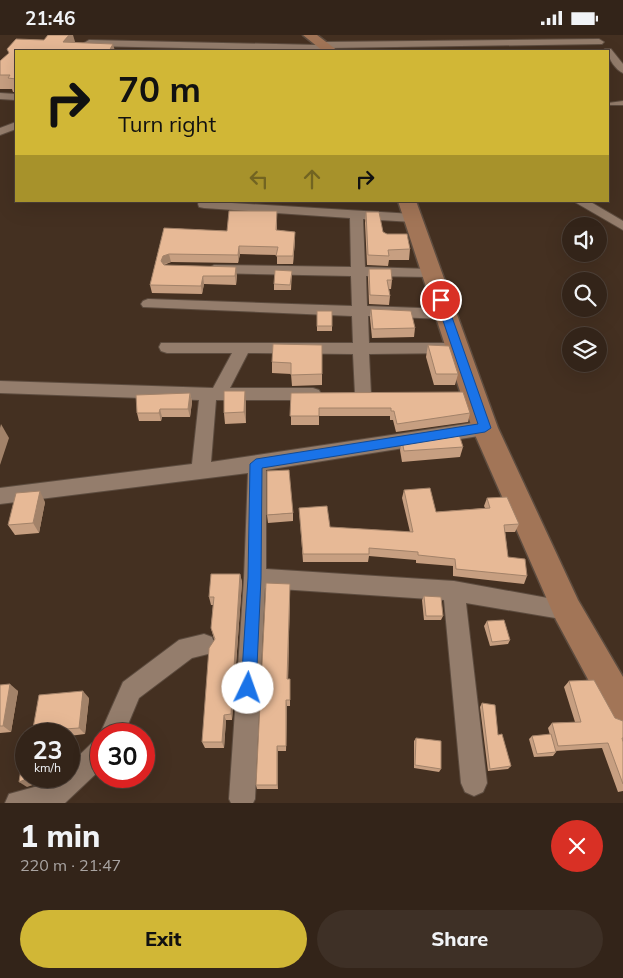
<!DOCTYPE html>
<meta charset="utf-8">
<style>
:root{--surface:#332419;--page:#3e3026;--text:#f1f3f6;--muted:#a9a4a2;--line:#4e4138;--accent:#d1b736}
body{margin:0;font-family:Mulish,sans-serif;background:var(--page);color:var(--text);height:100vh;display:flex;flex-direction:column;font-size:19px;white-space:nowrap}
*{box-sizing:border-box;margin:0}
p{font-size:16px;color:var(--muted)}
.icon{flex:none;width:28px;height:28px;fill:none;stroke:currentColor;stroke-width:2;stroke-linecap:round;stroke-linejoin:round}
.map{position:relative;height:768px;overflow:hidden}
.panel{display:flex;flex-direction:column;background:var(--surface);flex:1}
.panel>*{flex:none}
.banner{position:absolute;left:15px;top:15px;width:594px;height:152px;border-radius:0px;box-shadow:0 5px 20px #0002,0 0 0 1px var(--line);background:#d1b736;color:#111;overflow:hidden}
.tools{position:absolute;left:562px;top:182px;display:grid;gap:10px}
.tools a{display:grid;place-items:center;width:45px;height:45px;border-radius:50%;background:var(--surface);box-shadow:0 5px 20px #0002,0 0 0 1px var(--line);font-size:25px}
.speed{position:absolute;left:15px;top:688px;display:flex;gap:10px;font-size:25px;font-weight:700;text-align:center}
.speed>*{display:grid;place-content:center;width:65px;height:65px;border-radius:50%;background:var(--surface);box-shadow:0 5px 20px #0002,0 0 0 1px var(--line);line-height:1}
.speed small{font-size:12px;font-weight:400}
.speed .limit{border:8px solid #d22;background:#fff;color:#111}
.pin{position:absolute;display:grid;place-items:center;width:42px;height:42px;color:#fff;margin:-21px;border:2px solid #fff;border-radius:50%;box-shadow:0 1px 5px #0007}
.me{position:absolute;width:55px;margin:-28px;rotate:3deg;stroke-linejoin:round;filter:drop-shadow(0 0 4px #0008)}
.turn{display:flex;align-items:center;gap:18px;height:105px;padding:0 20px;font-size:22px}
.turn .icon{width:65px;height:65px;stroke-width:2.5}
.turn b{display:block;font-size:35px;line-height:42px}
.lanes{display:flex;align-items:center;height:48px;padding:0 20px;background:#0003;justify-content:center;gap:25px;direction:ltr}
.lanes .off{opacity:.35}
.round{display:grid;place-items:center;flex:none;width:52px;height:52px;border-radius:26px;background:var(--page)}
.summary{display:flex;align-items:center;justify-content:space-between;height:85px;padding:0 20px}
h1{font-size:30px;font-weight:800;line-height:38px}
.action{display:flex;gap:10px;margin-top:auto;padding:10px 20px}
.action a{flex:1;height:58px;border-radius:30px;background:var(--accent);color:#111;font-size:20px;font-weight:800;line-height:58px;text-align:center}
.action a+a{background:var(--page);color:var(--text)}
.status{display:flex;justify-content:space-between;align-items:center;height:35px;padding:0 25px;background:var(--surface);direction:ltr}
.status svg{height:14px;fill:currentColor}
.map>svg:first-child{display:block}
</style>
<div class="status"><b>21:46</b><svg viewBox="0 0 49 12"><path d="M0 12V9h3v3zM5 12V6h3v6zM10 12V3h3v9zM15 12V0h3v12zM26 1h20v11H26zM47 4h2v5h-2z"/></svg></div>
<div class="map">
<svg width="623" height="768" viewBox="0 0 623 768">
<rect width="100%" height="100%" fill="#443021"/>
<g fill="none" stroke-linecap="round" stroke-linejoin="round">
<g stroke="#5d4c3f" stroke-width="2">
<path id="lane" d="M623,66V70H608V68Z"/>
</g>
<g stroke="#5d4c3f" stroke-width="2">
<g id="street">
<path d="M599,4L604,7L602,9L330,13L326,16L89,11L84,8L89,5L318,10L323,7Z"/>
<path d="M605,14H611L623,29V38C616,35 608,24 608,16H603Z"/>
<path d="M0,58L16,59V65L0,64Z"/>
<path d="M16,87V94L0,100V93Z"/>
<path d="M199,166L413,179L420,183L413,187L363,184L365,232L431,234L438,238L431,242L366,241L367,271L446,274L454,279L446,284L368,281L369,308H450L456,310L458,314L456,318L369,319L371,359L369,363L363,365L357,363L355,359L353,319L248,318L230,353H313L319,355L321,359L319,363L313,365H216L211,427L485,386L491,388L494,393L491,398L485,400L266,435V534L454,546L575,568L578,575L575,582L567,585L466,568L487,748L483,757L474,761L465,757L461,748L444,565L265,553L255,764L253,768H231L229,764L244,543L248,438L0,469V453L192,429L199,365L0,358V346L213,353L232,318H167L161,316L159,312L161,308H353L352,281L143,272L141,269L143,266L148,264L352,271L351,241L214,238L207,234L214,230L351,232L350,183L204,173L199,172L198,169Z"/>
<path d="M573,166H589L623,186V195Z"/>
<path d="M204,599L212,602L215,610L212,618L192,623L139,663L124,699H101V703L100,699L123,647L179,605Z"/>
<path d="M101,705V734L65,768H5L9,759L49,748L56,741H69V730L92,708Z"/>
</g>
</g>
<g stroke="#5d4c3f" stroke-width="3">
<g id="secondary">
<path d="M303,0H317L338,16H323Z"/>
<path d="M398,166H416L498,393L578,565L623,642V692L611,687L556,585L472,393Z"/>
</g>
</g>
<use href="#lane" fill="#947d6c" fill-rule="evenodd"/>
<use href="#street" fill="#947d6c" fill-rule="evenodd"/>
<use href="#secondary" fill="#a27557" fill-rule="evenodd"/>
</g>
<g fill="#c79f81">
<path d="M73,0L16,16V57H13L12,54H0V26L9,18L44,5Z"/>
<path d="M366,177L383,197L410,214L409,225H389L388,231L367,230L365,188Z"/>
<path d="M277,184V195L295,197V205L293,229H277V220L240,219L238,228L171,227L164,230L237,240L236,250L204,249L202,259L152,258L150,250L164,193L227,196Z"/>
<path d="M369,234L392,245L391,254H389L390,261L389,270L369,269L368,243Z"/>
<path d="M292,236L291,255H274V249Z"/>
<path d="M371,274L415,293L414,302L372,303L370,283Z"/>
<path d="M317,276L332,291V296H317Z"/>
<path d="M273,309L322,339V350L292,351L291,339L272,338V327Z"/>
<path d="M428,310L458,339L455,350H434L426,322Z"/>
<path d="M190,358L192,367L190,382H162L161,386H139L137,378Z"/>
<path d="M291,358L470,378L468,387L396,397L393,385H390V381H319V390H291Z"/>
<path d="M246,367V388L225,389L224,378Z"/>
<path d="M402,405L463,412L460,422L402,427L400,415Z"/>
<path d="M404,455L436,477L485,473L484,471L487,463L519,489L515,497H505L508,522L527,541L524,549L453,541V531L416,528V525L369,521L368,527H303L299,473L330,492L410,497L402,463Z"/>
<path d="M45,467L39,498L15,500L8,490Z"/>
<path d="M293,478V486L268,488L267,480Z"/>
<path d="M240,539L242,547L232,685H226L224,713H205L202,707L214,604L211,593L213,570H211L209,562Z"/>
<path d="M290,549L288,644H290V671H287L286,716H278V754H257L256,750Z"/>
<path d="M424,561L443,581L441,585H424L422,565Z"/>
<path d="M487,586L510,605L508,609L490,611L484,591Z"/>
<path d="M569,646L615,683L623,686V756L618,757L602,713L555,716L556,717L553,721L534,722L529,704L532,701L550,700L548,693L552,688L575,687L564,652Z"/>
<path d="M0,650L18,656L11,697L0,698Z"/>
<path d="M89,663L85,699L69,701V699H32Z"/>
<path d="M482,668L498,700L511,731L508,734L488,736L480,672Z"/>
<path d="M416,703L441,734L439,737L414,733V706Z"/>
</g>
<g fill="#a28269">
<path d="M69,0H73L76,10L63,7Z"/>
<path d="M113,9L115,16H109Z"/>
<path d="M295,197V205L293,229V221Z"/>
<path d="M239,211L240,219L238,228V220Z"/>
<path d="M169,219L171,227L164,229L162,234L161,226L163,221Z"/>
<path d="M236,232L237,240L236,250L235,241Z"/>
<path d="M203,241L204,249L202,259L201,251Z"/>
<path d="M245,356L246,367V388L244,377Z"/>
<path d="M190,358L192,367L190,382L188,374Z"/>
<path d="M160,374L162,382L161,386L159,378Z"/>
<path d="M1,389L9,403L0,430V393Z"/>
<path d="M40,456L45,467L39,498L33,488Z"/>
<path d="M240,539L242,547L232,685L231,679Z"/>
<path d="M290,549V557L288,650L287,644Z"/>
<path d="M10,649L18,656L11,697L3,691Z"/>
<path d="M83,656L89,663L85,699L79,693Z"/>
<path d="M286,665L287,671L286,716Z"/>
<path d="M224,680L226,685L224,713L222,707Z"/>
<path d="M277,711L278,716V754L277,750Z"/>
<path d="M34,741H51V744L27,752L19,747Z"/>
</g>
<g fill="#e7b996" stroke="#a28269">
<path d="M48,0H69L63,7L113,9L109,16H16V44L8,43L10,40H0V26L9,18L7,14L16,4L44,5Z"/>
<path d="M229,176H277L276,195L295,197L293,221H276L278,212L239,211L238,220L169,219L163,221L161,226L164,230L236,232L235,241H203L201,251L150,250L164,193L227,196Z"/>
<path d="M366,177H379L383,197L387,199H407L410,214L388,215L389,221L368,220Z"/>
<path d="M369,234H391L392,245H387L390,261L370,260Z"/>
<path d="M275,235L292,236L290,250L274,249Z"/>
<path d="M371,274L411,276L415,293L373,294Z"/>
<rect x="317" y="276" width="15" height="15"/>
<path d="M273,309L322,310V339L291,340V328L272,327Z"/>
<path d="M428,310L449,311L458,339H436Z"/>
<path d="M224,356H245L244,377L224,378Z"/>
<path d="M463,357L470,378L397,389L394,376H391V373H319V381H290L291,358Z"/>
<path d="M190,358L188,374H160L159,378H137L136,360Z"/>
<path d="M458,396L463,412L404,416L402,405Z"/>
<path d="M289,435L293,478L267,480V436Z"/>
<path d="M430,453L436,477L490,473L487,463L507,462L519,489L504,490L508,522L525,524L527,541L456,534L455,524L418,520V517L369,513V519H303L299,473L327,471L330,492L413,497L404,455Z"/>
<path d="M40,456L33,488L8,490L16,458Z"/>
<path d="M211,539H240L231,679L224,680L222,707H202L209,613L215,604L211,593L214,562H209Z"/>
<path d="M266,548L290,549L287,644H290V665H286V711H277V750H256Z"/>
<path d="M424,561L441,562L443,581H426Z"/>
<path d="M504,585L510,605L492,607L487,586Z"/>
<path d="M594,645L615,683L623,686V703H622L623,707V749L608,708L558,711L552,688L581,687L569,646Z"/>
<path d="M10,649L3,691H0V650Z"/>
<path d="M83,656L79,693L50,695L49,699H32L39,660Z"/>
<path d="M482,668L495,670L498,700L502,699L511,731L490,734Z"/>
<path d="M551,699L556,717L537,719L532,701Z"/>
<path d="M26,702V741H34L19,747Z"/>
<path d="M416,703L441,706V734L415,730Z"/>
</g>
<path fill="#1a73e8" stroke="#114b97" d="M441,262L446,265L491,393L485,397L262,433L261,543L256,653L254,659L248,661L243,659L241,653L248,543L250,429L256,424L478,389L436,265Z"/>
</svg>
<div class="tools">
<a><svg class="icon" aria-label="sound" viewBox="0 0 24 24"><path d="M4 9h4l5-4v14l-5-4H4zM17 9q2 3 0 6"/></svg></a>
<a><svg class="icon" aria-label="search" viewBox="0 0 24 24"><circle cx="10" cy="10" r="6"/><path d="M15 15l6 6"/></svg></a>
<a><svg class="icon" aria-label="layers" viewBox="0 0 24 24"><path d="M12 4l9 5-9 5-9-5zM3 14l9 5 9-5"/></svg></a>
</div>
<div class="speed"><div>23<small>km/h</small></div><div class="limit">30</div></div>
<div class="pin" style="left:441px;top:265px;background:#d93025"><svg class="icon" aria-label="arrive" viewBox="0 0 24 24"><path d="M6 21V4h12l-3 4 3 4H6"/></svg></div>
<svg class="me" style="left:248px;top:653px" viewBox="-20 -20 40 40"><circle r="19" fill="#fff"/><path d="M0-13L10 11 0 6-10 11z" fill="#1a73e8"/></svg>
<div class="banner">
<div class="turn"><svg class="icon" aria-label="right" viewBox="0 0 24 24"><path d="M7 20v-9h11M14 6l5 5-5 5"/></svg><div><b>70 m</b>Turn right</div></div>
<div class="lanes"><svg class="icon off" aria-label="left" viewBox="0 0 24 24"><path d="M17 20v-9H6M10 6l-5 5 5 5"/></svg><svg class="icon off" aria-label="ahead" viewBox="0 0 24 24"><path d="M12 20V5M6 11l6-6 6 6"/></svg><svg class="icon" aria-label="right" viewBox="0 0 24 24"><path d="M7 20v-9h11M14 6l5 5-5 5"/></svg></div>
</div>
</div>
<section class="panel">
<div class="summary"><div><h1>1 min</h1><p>220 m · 21:47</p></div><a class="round" style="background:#d93025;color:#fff"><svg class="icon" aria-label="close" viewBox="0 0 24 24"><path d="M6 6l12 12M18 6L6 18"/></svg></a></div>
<div class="action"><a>Exit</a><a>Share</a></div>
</section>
